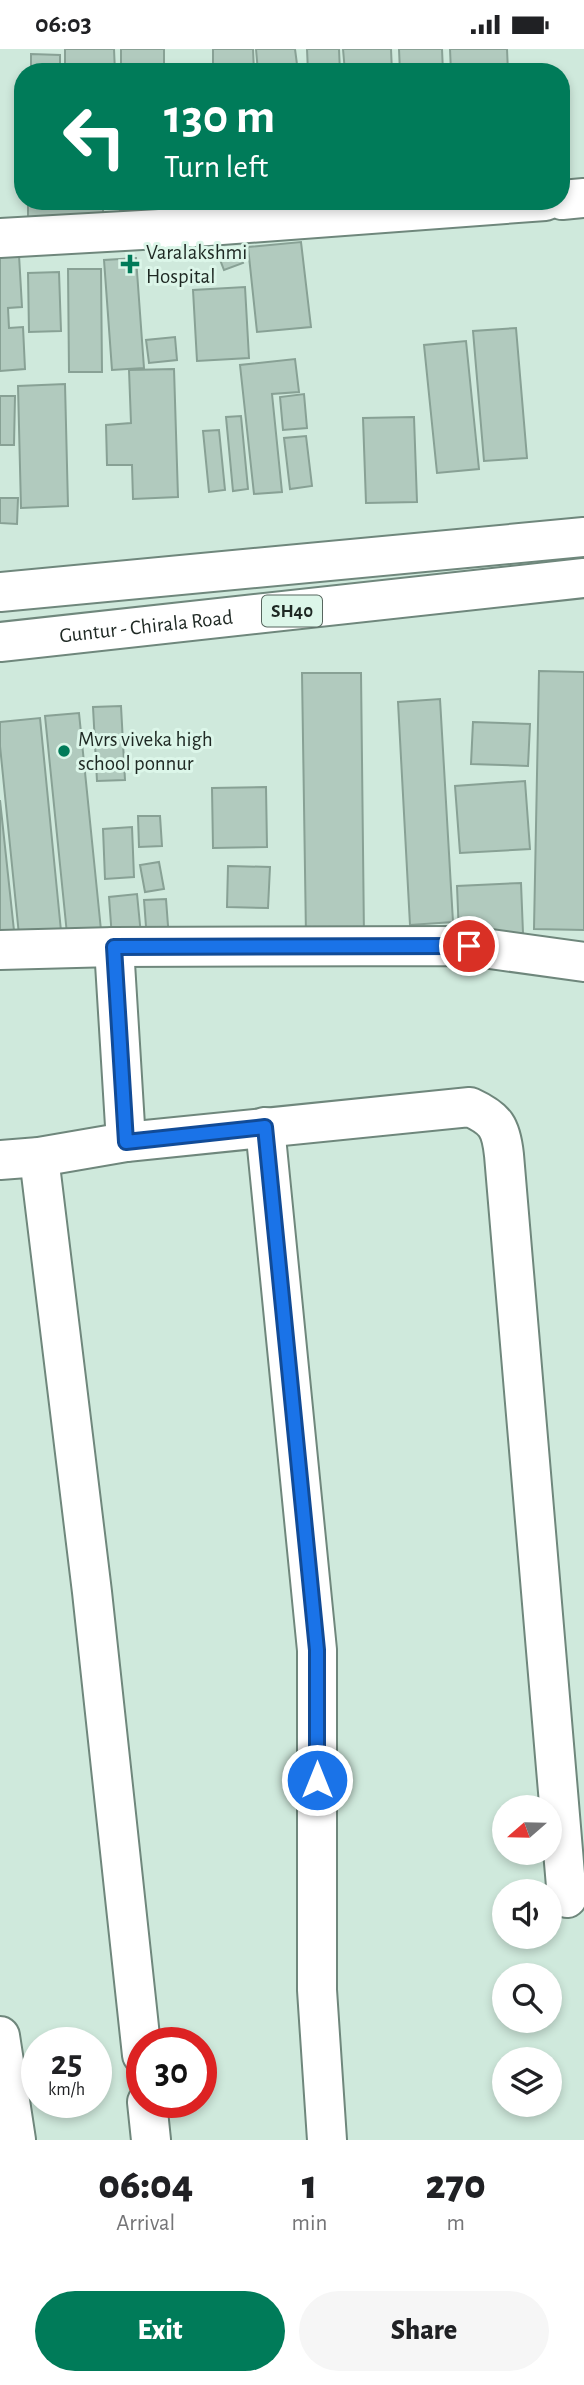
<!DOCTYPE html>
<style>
:root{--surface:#fff;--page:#f6f6f6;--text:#202124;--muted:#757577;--accent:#007b59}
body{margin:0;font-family:"Alegreya Sans",sans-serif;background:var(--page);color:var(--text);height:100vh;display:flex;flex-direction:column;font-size:26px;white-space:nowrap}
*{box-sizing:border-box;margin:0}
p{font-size:23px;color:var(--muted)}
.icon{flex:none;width:38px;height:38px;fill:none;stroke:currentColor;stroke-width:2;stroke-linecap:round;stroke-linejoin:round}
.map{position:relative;height:2091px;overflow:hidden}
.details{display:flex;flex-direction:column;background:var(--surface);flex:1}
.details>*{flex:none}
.hud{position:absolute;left:14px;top:14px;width:556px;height:147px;border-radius:28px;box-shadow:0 4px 10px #0003;background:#007b59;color:#fff;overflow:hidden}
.needle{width:46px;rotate:250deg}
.tools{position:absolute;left:492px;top:1746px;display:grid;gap:14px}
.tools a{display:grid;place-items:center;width:70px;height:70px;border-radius:50%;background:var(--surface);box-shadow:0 4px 10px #0003;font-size:35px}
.speed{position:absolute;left:21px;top:1978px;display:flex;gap:14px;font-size:35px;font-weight:700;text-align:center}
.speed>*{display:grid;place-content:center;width:91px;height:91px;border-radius:50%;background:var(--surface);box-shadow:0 4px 10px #0003;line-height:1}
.speed small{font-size:18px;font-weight:400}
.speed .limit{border:10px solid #d22;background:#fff;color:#111}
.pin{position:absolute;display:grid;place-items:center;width:60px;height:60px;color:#fff;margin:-30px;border:4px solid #fff;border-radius:50%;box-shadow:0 2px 7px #0007}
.me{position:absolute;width:77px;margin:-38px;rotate:0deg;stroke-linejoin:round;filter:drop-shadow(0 0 5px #0008)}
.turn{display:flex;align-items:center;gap:24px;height:147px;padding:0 35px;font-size:32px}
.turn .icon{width:91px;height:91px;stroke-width:2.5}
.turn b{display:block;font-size:49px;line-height:60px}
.eta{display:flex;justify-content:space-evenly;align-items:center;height:119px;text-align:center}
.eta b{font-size:42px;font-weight:800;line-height:49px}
.action{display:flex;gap:14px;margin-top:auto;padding:14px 35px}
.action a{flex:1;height:80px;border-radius:42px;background:var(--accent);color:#fff;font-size:28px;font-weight:800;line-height:80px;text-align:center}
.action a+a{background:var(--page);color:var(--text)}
.status{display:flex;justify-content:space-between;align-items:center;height:49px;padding:0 35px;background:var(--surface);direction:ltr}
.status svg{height:19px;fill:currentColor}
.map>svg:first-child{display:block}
</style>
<div class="status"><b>06:03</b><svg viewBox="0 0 49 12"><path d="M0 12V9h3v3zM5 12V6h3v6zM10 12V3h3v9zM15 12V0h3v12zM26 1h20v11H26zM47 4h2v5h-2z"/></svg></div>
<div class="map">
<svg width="584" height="2091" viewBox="0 0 584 2091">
<rect width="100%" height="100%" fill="#cfe9dc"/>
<g fill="#b1cabe" stroke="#88a195" stroke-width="2">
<path d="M65,0H114L115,23H65Z"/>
<rect x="121" y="0" width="43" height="23"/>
<path d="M213,0H253L254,23H213Z"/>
<path d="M256,0H295L298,23H258Z"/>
<path d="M307,0H339L340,23H308Z"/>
<path d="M343,0H391L392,23H345Z"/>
<path d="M399,0H442L443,23H400Z"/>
<path d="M450,0H507L508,23H451Z"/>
<path d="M31,5L60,6V23H31Z"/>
<path d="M562,56H564L569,138H562Z"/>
<path d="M28,152H58V156H103V172L28,171Z"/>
<path d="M119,152H162L163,157L120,162Z"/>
<path d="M175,152H222V155L176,160Z"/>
<path d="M301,193L311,278L257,283L248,198Z"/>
<path d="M238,201L243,214L224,221L219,208Z"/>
<path d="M19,206L22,258L8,259L9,279L23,278L25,320L0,322V207Z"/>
<path d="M136,209L144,319L112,321L104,211Z"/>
<path d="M68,220H101L102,323H69Z"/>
<path d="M59,223L61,282L29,283L28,224Z"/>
<path d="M245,238L249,309L197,312L193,241Z"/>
<path d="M516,279L527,409L484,412L473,282Z"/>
<path d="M175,288L177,311L149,314L146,291Z"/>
<path d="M466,292L479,420L437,424L424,296Z"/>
<path d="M295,310L299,343L272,345L282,443L254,445L240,316Z"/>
<path d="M174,320L178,448L133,450L132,416H107L106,376L131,374L129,321Z"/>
<path d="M65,335L68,457L21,459L18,337Z"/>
<path d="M304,345L307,379L283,381L280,348Z"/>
<path d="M0,347H15L14,396H0Z"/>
<path d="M241,367L248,440L233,442L226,368Z"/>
<path d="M414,368L417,453L366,454L363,369Z"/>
<path d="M219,381L225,441L209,443L203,382Z"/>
<path d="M306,387L312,437L290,440L284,389Z"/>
<path d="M0,449H18L17,475L0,474Z"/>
<path d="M539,622L584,623V881L534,880Z"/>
<path d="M302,624H361L364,887H306Z"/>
<path d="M440,650L453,873L410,876L398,653Z"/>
<path d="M121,657L125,731L97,732L93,658Z"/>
<path d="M79,664L101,881L67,885L45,667Z"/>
<path d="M40,669L61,882L19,886L0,697V673Z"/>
<path d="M473,673L530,675L528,717L471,715Z"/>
<path d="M525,732L530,800L460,804L455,737Z"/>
<path d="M266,738L267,798L213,799L212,739Z"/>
<path d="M0,751L15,891L0,893Z"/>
<path d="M138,767H160L162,797L139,798Z"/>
<path d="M132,778L134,828L105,830L103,780Z"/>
<path d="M159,813L164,840L145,843L140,816Z"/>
<path d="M228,817L270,818L268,859L227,858Z"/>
<path d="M521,834L523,884L459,886L457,837Z"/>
<path d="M137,845L141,886L112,889L109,848Z"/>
<path d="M166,850L169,890L147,891L144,851Z"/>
</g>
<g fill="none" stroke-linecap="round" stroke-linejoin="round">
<g stroke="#6f877c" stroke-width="42">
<g id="minor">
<path d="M562,151L584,149"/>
<path d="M0,189L195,178L545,152"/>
<path d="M114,898L126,1093"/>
<path d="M0,901L114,898L469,897L584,913"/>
<path d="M265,1078L317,1601V1941L327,2091"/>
<path d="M39,1108L92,1543L142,2006"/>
<path d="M0,1111L39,1108L126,1093L470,1058C496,1070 501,1078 504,1106L567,1849"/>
<path d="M0,1987L16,2091"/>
<path d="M147,2053L151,2091"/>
</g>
</g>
<g stroke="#6f877c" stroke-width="42">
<g id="major">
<path d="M0,543L584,488"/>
<path id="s1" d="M0,593L584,529"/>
</g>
</g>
<use href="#minor" stroke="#fff" stroke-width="38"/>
<use href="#major" stroke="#fff" stroke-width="38"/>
</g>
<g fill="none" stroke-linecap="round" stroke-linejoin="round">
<g stroke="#114b97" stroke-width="18">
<path id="route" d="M317,1731V1601L265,1078L126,1093L114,898L469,897"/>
</g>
<use href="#route" stroke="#1a73e8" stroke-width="12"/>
</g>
<g fill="#007b59" stroke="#dcf6e9" stroke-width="2.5">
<path d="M126.5 204.5h7v7h7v7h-7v7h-7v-7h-7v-7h7z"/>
<circle cx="64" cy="702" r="7"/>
</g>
<g text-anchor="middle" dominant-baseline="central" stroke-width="6" stroke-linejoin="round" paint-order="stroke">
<rect fill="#dcf6e9" stroke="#57665e" stroke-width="2" x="262" y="546.5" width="60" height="31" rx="5"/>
<g font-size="19" font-weight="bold" fill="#1e2823">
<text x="292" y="562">SH40</text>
</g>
<g font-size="21" fill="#1e2823" stroke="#dcf6e9" text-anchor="start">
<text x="146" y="203">Varalakshmi<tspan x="146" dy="24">Hospital</tspan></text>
<text x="78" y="690">Mvrs viveka high<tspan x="78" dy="24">school ponnur</tspan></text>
</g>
<g font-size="21" fill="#1e2823" stroke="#dcf6e9">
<text stroke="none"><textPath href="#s1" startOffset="147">Guntur - Chirala Road</textPath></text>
</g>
</g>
</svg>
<div class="tools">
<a><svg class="needle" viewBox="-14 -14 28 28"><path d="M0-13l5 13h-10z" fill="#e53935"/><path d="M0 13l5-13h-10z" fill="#757577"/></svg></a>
<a><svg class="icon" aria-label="sound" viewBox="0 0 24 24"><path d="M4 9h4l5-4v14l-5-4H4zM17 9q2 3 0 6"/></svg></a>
<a><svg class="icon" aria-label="search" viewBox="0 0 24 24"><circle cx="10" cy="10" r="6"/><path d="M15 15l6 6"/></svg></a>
<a><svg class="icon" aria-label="layers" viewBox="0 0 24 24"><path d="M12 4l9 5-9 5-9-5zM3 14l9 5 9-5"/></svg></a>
</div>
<div class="speed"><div>25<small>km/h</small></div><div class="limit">30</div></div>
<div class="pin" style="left:469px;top:897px;background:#d93025"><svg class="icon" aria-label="arrive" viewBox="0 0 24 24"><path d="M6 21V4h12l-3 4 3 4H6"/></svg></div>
<svg class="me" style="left:317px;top:1731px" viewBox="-20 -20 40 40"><circle r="17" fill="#1a73e8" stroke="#fff" stroke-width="3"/><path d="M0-11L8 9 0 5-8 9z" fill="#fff"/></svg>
<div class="hud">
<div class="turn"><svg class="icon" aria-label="left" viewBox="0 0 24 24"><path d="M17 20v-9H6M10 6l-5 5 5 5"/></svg><div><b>130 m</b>Turn left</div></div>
</div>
</div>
<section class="details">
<div class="eta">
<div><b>06:04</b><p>Arrival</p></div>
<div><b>1</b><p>min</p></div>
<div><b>270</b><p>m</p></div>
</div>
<div class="action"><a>Exit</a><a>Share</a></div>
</section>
